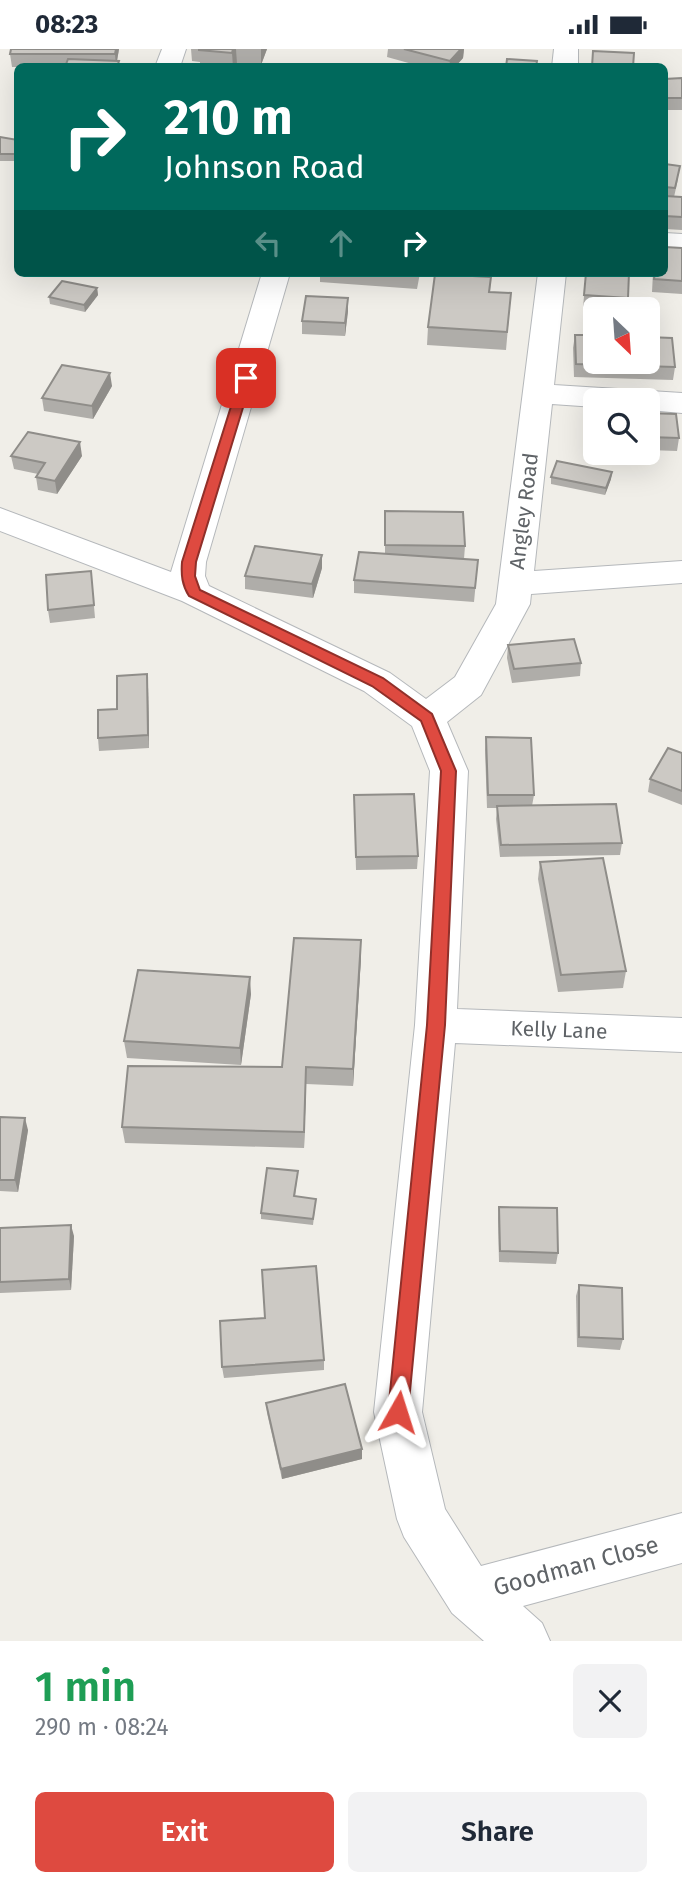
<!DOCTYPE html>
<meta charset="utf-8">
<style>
:root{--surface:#fff;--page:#f2f2f3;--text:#1f2937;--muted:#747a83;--accent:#de4a40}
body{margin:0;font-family:"Fira Sans",sans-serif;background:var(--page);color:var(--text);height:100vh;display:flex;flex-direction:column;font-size:26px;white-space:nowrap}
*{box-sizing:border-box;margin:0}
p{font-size:23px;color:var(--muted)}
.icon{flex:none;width:38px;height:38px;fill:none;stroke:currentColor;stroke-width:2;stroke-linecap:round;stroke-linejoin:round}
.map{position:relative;height:1592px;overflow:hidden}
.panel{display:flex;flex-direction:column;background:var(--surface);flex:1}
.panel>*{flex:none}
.top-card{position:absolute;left:14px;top:14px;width:654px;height:214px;border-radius:10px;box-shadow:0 7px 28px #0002;background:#00695c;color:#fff;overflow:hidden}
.needle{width:46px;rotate:155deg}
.fabs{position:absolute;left:583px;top:248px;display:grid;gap:14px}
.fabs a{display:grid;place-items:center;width:77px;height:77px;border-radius:10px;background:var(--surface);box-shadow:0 7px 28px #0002;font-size:35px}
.pin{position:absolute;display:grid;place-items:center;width:60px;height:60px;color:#fff;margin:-30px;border-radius:14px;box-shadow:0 4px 10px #0006}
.me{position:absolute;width:77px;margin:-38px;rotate:6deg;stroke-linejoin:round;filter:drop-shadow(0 0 5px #0008)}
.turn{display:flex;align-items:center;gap:24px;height:147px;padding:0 35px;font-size:32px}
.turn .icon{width:91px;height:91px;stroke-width:2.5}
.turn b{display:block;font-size:49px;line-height:60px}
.lanes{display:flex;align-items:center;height:66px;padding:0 35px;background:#0003;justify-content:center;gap:35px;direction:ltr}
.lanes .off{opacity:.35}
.round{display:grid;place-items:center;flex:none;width:74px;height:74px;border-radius:10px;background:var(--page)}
.overview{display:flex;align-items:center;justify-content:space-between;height:119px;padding:0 35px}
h1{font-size:42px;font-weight:600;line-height:52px;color:#1e9e55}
.action{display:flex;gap:14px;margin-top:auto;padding:14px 35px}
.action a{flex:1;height:80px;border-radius:10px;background:var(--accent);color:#fff;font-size:28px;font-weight:600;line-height:80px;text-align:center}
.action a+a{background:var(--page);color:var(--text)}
.status{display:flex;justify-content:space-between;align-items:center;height:49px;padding:0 35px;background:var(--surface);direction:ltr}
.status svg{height:19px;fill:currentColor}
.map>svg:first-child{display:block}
</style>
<div class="status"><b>08:23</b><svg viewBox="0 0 49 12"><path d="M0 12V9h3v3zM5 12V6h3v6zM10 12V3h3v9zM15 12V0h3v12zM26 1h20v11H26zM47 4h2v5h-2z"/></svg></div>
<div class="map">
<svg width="682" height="1592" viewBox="0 0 682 1592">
<rect width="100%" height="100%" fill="#f0eee8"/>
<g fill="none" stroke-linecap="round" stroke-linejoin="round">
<g stroke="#b5b8bb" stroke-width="2">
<g id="minor">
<path d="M162,0H186L180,18H155Z"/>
<path d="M554,0H578V18H552Z"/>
<path d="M665,184L682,185V201L665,200Z"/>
<path d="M262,224H290L206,513L205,527L209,537L390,624L426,650L455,628L496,555L538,224H566L554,336L682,344V364L648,361V352H595V358L552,355L534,522L682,512V534L531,545L530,555L481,646L447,673L468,722L457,960L682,969V1003L455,994L422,1363L445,1460L481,1517L682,1464V1514L523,1557L542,1574L550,1592H484L452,1564L404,1488L397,1470L374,1363L415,976L430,722L412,677L364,642L182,552L0,482V459L171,523Z"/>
</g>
</g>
<use href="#minor" fill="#fff" fill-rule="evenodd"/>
</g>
<g fill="#afada9">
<path d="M11,0H119L117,12L119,18H12L10,5Z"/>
<path d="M191,0H267L261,16L237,15L236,18H200V13L192,12Z"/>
<path d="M388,0H464L463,9L455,18H423L387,8Z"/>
<path d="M682,29V61H665V30Z"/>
<path d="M0,88L18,91L17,112H0Z"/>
<path d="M665,115L678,130L674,148H682V181L665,180Z"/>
<path d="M682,199V245L652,243L653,224H665Z"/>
<path d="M320,224H420L417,240L320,233Z"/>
<path d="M586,224L628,249L626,261L583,259Z"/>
<path d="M491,228L490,243L511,244L506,301L427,296L428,278Z"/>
<path d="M97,239L98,246L85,263L50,255L49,248Z"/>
<path d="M348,249V262L345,287L302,285V272Z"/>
<path d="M575,286L675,318L673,331L574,328L573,299Z"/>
<path d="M112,337L93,370L44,362L42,349Z"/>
<path d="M648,364L679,389L677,402L648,401Z"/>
<path d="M11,407H82L57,445L38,441L36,428L38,425L14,420Z"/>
<path d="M612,423L611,430L605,446L551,435V428Z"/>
<path d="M385,462L465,497L464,510L478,511L474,553L354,544V531L385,504Z"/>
<path d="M322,506V519L313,549L245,540V527Z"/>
<path d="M91,522L95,569L50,574L48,561Z"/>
<path d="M508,596L581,614L580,627L512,634L507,609Z"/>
<path d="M148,638L149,699L99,702L98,689L117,660Z"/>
<path d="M486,688L534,746L532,757L622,794L620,806L500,808L496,770L497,759H487L485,701Z"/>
<path d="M682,704V756L648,743L650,730Z"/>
<path d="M354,746L418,807L417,820L356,821Z"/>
<path d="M540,813L626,922L623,939L558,943L538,830Z"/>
<path d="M361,909L353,1037L306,1035L304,1099L125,1094L122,1078L282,1018Z"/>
<path d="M251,945L241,1016L127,1009L124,992Z"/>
<path d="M0,1068L28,1081L18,1143L0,1142Z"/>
<path d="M298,1122L295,1147L316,1150L313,1176L261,1170V1164Z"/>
<path d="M499,1158L558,1204L556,1215L499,1213L498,1169Z"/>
<path d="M0,1179L74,1187L71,1241L0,1244Z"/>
<path d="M579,1236L623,1290L620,1301L577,1298L576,1247Z"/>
<path d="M265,1269L324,1311V1321L224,1329L222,1318Z"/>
<path d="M266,1354L362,1400V1410L282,1430L267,1364Z"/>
</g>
<g fill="#8f8d89">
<path d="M116,0H119L116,17L115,5Z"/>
<path d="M233,0H236L237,15L236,18H233L232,4Z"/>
<path d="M261,0H267L261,16Z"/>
<path d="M461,0H464L463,9L455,18H449L450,12Z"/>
<path d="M97,239L98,246L85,263L84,256Z"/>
<path d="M348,249V262L345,287V274Z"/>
<path d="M110,324L112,337L93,370L92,357Z"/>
<path d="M80,393L82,407L57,445L55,432Z"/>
<path d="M612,423L611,430L605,446L606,439Z"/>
<path d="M322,506V519L313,549L312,535Z"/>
<path d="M147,625L148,638L149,699L148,686Z"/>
<path d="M361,891V909L353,1037V1020Z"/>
<path d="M250,928L251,945L241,1016L240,999Z"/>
<path d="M306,1018V1035L304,1099V1083Z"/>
<path d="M25,1069L28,1081L18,1143L15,1131Z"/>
<path d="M71,1176L74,1187L71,1241L69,1230Z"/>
<path d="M362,1400V1410L282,1430L281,1420Z"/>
</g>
<g fill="#ccc9c4" stroke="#8f8d89" stroke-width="2">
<path d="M11,0H116L115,5H10Z"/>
<path d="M199,0H233L232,4L199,1Z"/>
<path d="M404,0H461L450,12Z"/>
<path d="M593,2L634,4L633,18H592Z"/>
<path d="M68,10L119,12L117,18H65Z"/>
<path d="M507,10L537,12L536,18H506Z"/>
<path d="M682,29V49H665V30Z"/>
<path d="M0,88L18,91V98L16,105H0Z"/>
<path d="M665,115L680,117L675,139L665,138Z"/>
<path d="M665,147L682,148V168L665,167Z"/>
<path d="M665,198L682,199V232L654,230L655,224H665Z"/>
<path d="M374,224H418L417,227Z"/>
<path d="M586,224H629L628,249L584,246Z"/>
<path d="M435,225L491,228L489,243L511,244L507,283L428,278Z"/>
<path d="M62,232L97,239L84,256L49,248Z"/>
<path d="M306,247L348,249L345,274L302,272Z"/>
<path d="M575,286H595V313H648V288L672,289L675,318L576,315Z"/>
<path d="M62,316L110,324L92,357L42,349Z"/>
<path d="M648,364L676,365L679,389L648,388Z"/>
<path d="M28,383L80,393L55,432L36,428L45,414L11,407Z"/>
<path d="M557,412L612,423L606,439L551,428Z"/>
<path d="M385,462L463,463L465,497L385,496Z"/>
<path d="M255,497L322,506L312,535L245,527Z"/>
<path d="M359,503L478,511L475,539L354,531Z"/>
<path d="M91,522L94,556L48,561L46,526Z"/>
<path d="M574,590L581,614L514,620L508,596Z"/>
<path d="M147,625L148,686L98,689V661L117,660V627Z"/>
<path d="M486,688L531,689L534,746H488Z"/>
<path d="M668,699L682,704V742L650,730Z"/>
<path d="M414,745L418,807L356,808L354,746Z"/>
<path d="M616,755L622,794L501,796L497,757Z"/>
<path d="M603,809L626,922L561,926L540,813Z"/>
<path d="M294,889L361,891L353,1020L306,1018L304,1083L122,1078L128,1017L282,1018Z"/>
<path d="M138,921L250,928L240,999L124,992Z"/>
<path d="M0,1068L25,1069L15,1131H0Z"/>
<path d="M267,1119L298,1122L294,1147L316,1150L313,1170L261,1164Z"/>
<path d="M499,1158L557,1159L558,1204L500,1202Z"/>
<path d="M71,1176L69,1230L0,1233V1179Z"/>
<path d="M316,1217L324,1311L222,1318L220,1272L265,1269L262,1221Z"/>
<path d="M579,1236L622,1239L623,1290L579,1288Z"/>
<path d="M345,1335L362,1400L281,1420L266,1354Z"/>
</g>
<path fill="#de4a40" stroke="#90302a" stroke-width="2" d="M246,325L252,329L196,513L195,527L200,541L383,629L432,665L456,722L445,976L408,1363L405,1369L398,1372L391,1369L388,1363L427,976L441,722L421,672L372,637L189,547C182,536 181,526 182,513L240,329Z"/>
<g text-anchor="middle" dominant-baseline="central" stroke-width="5" stroke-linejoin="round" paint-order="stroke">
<g font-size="21" fill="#5f6367" stroke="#fff">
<text transform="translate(524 462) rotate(-83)">Angley Road</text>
<text transform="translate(559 981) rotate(2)">Kelly Lane</text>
</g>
<g font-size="24" fill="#5f6367" stroke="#fff">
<text transform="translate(576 1517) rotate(-15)">Goodman Close</text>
</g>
</g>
</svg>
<div class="fabs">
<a><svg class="needle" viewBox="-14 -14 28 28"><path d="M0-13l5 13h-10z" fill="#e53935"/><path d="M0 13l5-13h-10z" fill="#747a83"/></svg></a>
<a><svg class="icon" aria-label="search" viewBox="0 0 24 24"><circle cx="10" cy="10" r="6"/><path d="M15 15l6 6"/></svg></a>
</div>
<div class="pin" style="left:246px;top:329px;background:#d93025"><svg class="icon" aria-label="arrive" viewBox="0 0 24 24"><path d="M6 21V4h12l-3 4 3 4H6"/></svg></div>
<svg class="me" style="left:398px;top:1363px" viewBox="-20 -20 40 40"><path d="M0-17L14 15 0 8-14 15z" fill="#de4a40" stroke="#fff" stroke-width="4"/></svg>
<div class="top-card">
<div class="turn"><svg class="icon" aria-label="right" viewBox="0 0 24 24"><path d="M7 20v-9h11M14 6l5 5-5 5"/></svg><div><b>210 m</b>Johnson Road</div></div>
<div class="lanes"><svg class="icon off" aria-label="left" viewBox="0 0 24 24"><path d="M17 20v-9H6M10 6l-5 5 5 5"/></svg><svg class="icon off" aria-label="ahead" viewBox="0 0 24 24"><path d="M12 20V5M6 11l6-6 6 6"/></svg><svg class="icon" aria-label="right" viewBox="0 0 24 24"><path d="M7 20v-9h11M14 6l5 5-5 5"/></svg></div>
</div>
</div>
<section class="panel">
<div class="overview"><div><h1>1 min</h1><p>290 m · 08:24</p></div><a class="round"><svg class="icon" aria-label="close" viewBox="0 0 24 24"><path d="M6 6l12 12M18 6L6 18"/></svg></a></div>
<div class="action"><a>Exit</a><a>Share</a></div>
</section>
